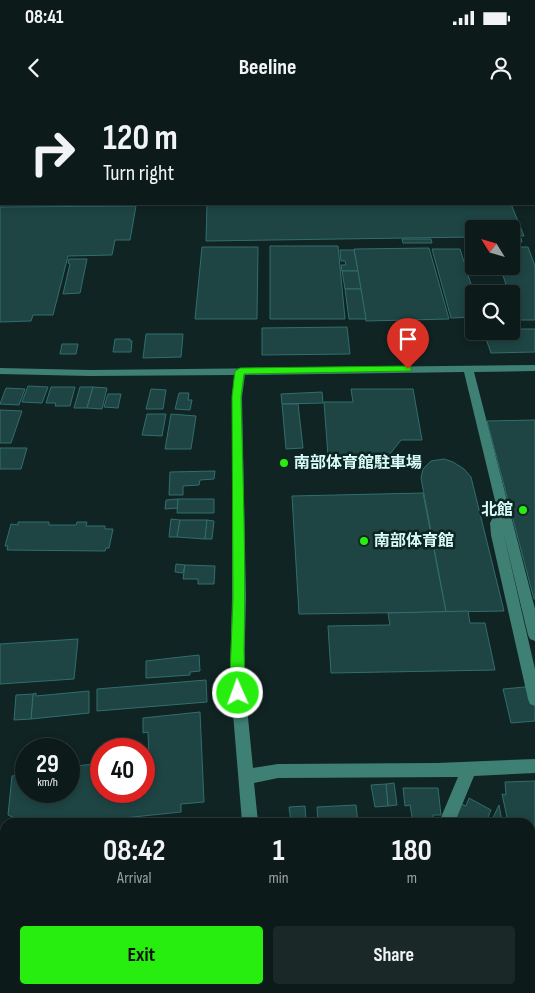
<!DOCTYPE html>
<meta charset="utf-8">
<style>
:root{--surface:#0c1b1a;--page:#1a2827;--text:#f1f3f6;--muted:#9aa1a2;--line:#2c3939;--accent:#28ee10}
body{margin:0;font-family:"Sofia Sans Condensed","Noto Sans JP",sans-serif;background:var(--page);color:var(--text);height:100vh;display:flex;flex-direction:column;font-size:19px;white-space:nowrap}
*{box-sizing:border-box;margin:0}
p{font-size:16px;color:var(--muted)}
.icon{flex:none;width:28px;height:28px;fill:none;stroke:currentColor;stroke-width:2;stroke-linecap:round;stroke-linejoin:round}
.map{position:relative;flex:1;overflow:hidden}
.panel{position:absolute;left:0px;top:718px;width:535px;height:176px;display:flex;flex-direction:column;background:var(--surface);border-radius:15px 15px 0 0;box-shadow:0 2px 8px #0003,0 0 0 1px var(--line)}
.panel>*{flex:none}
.top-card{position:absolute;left:0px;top:0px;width:535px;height:105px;box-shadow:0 2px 8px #0003,0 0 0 1px var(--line);background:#0c1b1a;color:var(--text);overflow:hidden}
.needle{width:32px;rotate:307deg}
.tools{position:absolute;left:465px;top:120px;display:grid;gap:10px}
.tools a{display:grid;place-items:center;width:55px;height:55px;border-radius:5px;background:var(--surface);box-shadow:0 2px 8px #0003,0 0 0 1px var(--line);font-size:25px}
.speed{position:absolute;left:15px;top:638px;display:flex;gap:10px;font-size:25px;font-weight:700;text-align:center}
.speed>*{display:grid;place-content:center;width:65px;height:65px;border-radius:50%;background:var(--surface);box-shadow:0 2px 8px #0003,0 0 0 1px var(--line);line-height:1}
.speed small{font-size:12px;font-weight:400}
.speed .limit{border:8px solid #d22;background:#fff;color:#111}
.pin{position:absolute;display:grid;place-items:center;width:42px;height:42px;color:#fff;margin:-51px -21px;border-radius:50% 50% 50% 0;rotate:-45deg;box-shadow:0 0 5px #0007}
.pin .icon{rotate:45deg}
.me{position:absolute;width:55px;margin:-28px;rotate:358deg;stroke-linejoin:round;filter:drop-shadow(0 0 4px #0008)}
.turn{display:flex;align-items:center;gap:18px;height:105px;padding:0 20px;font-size:22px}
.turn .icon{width:65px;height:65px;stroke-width:2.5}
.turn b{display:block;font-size:35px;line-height:42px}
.eta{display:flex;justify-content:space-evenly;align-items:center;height:85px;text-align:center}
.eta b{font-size:30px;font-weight:700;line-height:35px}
.action{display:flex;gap:10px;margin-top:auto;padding:10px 20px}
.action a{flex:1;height:58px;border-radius:5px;background:var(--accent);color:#111;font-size:20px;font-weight:700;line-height:58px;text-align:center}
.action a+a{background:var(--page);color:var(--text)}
.status{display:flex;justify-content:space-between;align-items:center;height:35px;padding:0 25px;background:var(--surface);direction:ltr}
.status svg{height:14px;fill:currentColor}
header{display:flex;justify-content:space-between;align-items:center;height:65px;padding:0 20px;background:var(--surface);font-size:22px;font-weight:700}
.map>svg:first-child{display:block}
</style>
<div class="status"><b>08:41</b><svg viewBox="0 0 49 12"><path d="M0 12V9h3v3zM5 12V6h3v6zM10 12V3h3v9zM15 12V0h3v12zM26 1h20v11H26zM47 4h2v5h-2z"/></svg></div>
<header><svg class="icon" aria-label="back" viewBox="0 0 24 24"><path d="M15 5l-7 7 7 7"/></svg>Beeline<svg class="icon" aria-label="person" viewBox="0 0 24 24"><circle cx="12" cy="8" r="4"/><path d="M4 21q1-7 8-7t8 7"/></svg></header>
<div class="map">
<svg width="535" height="893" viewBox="0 0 535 893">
<rect width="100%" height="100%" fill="#102423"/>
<g fill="#1e4444" stroke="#316e6e">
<path d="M102,0H155L101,1Z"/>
<path d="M176,0H447L448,1H176Z"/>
<path d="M267,104H511L524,136H511V129H474V137L206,141L207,105Z"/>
<path d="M136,106L130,140H115L112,155L68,156L53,215H33L31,221L0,222V107Z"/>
<path d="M511,138H521L522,142H512L520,147H511Z"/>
<path d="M402,139H431L432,143H403Z"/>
<path d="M270,146H338L345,219H270Z"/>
<path d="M202,147H258L257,219H195Z"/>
<path d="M511,147H528L535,166V220H519L511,194H509L500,166H511Z"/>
<path d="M429,148L449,219L366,221L354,149Z"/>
<path d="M432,149H460L474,194V217L451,218Z"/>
<path d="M340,150H354L358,171H342L341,165H346L345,161H341Z"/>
<path d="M69,159H87L80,193L63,194L70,164L68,163Z"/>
<path d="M342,171H358L361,189H345Z"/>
<path d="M345,189H361L366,219H349Z"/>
<path d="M347,227L350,254L262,255V228Z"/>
<path d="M511,229H535V252L491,253L485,236H482L481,231H511Z"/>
<path d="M146,234H183L181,257L143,258Z"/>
<path d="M115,239H130V241H132L131,252H113Z"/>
<path d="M62,244H78L76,254H60Z"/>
<path d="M28,286L48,287L42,303L22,302Z"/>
<path d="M51,287H75L70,306H55L56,303H46Z"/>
<path d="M80,287H93L87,308H74Z"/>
<path d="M93,287L107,288L102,309L87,308Z"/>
<path d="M6,288L25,289L19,305L0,304Z"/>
<path d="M151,289L166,290L163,309H146Z"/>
<path d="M351,289H413L422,340H401L378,369H329L324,302H353Z"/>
<path d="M322,292L323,303L282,304L281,294Z"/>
<path d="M179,293H189L188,300H192L190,310L175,309Z"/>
<path d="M108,294H121L118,308L104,307Z"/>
<path d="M282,304H298L303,348L286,349Z"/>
<path d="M0,310L22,311L11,343H0Z"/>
<path d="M147,314H166L162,336L142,335Z"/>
<path d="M171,314L196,316L191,349H165Z"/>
<path d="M535,320V499H534L487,321Z"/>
<path d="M0,348H27L21,369H0Z"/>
<path d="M444,359L453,362L464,369L471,377L504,511L446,512L421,378L423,369L431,361Z"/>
<path d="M215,371L214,379L200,380L199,385L183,386V395H169L170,372Z"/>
<path d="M423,393L446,512L299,514L292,396Z"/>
<path d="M178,399V408L165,409L166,400Z"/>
<path d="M178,399H214V413H177Z"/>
<path d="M171,419L180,420L177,437H169Z"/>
<path d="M180,420H207L205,439L177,437Z"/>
<path d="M207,420L214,421L212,439H205Z"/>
<path d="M18,422H49V425H76L77,422H87L86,426H105V429H113L109,448H106L105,451L7,450L8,446H5L11,424L18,425Z"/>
<path d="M176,464L185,465L183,473L175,472Z"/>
<path d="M185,465L215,466L214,484H198V479H183Z"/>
<path d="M468,511L470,523H485L495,570L331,573L328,526L390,525L388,513Z"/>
<path d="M78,539L74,579L0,584V544Z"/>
<path d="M199,555L200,571L190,572V575L146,578V561Z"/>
<path d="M206,580L207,602L97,611V589Z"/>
<path d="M535,586V621L511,623L503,589Z"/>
<path d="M89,591V613L31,619L33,594L36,593V596Z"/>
<path d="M33,594L31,619L14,620L16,595Z"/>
<path d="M200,612L204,702L181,704V712L85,722H24L8,715L12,676L26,674V691H69V667L101,663V691H144V659L149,658L148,632L143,633V618Z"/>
<path d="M535,681V738H530V722H508L502,694L506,695L505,682Z"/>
<path d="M394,683L397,705L388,706L386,684Z"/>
<path d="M386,684L388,706L375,707L371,685Z"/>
<path d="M403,688H438L441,715H433L434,722H413L410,705L405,706Z"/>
<path d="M469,698L491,710L486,722H453L461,704L466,706Z"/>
<path d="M356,705L358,722H318L317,707Z"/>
<path d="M499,705L502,722H491Z"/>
<path d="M305,706L306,722H291L289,707Z"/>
<path d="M530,773L535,799V805H530Z"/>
<rect x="0" y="777" width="5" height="35"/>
</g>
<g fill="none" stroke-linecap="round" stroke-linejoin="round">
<g fill="#3f8075" fill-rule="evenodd">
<rect x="16" y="0" width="6" height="1"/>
<rect x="0" y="15" width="1" height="4"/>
<path d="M535,265V271L474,272L535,509V541L530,539L528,535L503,431L535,569V606L530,604L528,599L491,435L490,423L497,409L464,272L245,275L242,297L246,498L244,577L253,668L278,664L437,663L535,659V673L474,676L455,722H439L458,677L278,678L254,683L258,722H242L230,577L232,498V297L234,275L90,276L0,274V268L90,270Z"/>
<rect x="530" y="859" width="5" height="18"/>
<rect x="0" y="863" width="5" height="18"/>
<rect x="244" y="889" width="18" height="4"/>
</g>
</g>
<path fill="#28ee10" stroke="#1a9b0a" d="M408,266L411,267V271L244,274L241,297C243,380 246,464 244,548C244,559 246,590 243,597L238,599L233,597L230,577L233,498L232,297L235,271L240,268Z"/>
<g fill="#28ee10" stroke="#102423" stroke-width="2">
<circle cx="284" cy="363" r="5"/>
<circle cx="523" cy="410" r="5"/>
<circle cx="364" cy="441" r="5"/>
</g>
<g text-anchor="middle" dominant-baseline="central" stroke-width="5" stroke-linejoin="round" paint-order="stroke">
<g font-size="16" font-weight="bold" fill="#d6fcf9" stroke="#102423" text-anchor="start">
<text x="294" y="363">南部体育館駐車場</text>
<text x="513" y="410" text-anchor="end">北館</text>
<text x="374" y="441">南部体育館</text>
</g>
</g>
</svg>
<div class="tools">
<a><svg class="needle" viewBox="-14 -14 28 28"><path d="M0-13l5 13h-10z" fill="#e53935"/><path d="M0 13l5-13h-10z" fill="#9aa1a2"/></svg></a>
<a><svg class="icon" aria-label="search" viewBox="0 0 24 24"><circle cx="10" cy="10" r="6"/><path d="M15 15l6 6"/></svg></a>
</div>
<div class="speed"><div>29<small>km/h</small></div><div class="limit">40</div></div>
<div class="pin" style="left:408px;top:269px;background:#d93025"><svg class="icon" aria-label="arrive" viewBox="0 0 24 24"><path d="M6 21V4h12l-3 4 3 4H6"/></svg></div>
<svg class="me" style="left:238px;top:593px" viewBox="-20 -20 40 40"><circle r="17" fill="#28ee10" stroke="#fff" stroke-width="3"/><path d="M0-11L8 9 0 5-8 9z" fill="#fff"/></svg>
<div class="top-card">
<div class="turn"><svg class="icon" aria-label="right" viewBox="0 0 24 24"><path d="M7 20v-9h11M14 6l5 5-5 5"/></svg><div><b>120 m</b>Turn right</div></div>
</div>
<section class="panel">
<div class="eta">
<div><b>08:42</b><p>Arrival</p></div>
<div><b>1</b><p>min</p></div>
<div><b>180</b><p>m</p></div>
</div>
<div class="action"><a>Exit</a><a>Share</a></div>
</section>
</div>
